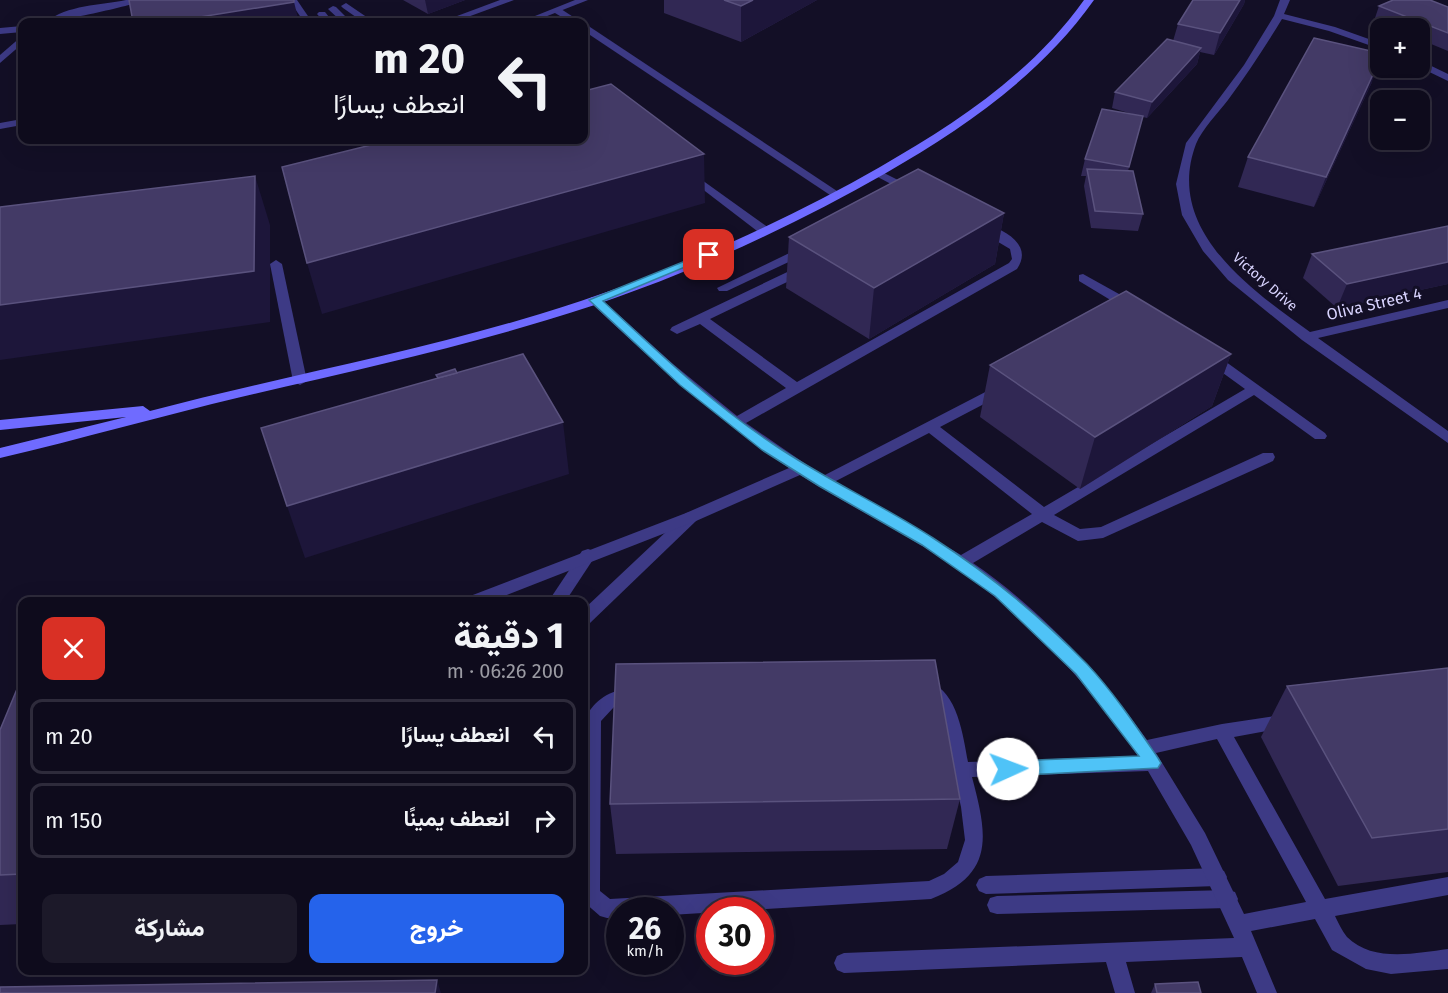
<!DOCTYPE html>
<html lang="ar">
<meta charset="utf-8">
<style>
:root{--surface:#0e0b1c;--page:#1c1929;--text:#f1f3f6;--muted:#9b9ba3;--line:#2e2b3b;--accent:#2563eb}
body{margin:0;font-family:"Fira Sans",Vazirmatn,sans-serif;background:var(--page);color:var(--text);direction:rtl;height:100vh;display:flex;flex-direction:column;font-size:22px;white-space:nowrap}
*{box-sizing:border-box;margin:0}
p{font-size:20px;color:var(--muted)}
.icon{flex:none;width:33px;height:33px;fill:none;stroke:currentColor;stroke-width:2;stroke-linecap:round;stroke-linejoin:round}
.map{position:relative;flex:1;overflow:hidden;direction:ltr}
.side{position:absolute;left:18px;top:597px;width:570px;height:378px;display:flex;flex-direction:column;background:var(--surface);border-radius:12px;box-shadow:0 6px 24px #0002,0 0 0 2px var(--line);direction:rtl}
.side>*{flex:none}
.banner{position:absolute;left:18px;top:18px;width:570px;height:126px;border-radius:12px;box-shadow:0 6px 24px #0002,0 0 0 2px var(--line);direction:rtl;background:#0e0b1c;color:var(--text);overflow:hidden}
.buttons{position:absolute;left:1370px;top:18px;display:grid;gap:12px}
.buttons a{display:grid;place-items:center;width:60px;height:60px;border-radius:12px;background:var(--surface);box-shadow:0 6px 24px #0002,0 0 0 2px var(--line);font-size:30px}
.speed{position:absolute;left:606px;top:897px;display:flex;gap:12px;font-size:30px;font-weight:700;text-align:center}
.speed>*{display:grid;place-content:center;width:78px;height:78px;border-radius:50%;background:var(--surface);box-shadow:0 6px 24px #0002,0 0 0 2px var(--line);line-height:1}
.speed small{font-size:15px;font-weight:400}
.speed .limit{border:9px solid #d22;background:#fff;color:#111}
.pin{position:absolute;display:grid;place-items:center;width:51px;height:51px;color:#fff;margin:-26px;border-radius:12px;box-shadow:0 3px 9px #0006}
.me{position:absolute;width:66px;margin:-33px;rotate:88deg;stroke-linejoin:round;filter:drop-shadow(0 0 4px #0008)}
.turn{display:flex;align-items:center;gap:21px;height:126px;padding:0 24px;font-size:27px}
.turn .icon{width:78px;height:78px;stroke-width:2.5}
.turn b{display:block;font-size:42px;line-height:51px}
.round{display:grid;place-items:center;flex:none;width:63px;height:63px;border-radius:12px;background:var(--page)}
.overview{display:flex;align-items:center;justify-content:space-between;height:102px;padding:0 24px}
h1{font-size:36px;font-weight:800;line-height:45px}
.primary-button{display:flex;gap:12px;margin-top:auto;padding:12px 24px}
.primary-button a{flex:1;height:69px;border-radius:12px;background:var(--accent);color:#fff;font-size:24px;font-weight:800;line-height:69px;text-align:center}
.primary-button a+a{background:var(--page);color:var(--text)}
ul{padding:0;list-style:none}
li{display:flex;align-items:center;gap:18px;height:75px;margin:0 12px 9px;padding:0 12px;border:3px solid var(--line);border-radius:12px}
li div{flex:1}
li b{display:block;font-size:22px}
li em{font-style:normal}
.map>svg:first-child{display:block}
</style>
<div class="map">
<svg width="1448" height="993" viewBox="0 0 1448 993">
<rect width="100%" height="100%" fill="#130f26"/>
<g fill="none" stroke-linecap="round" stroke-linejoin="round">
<g fill="#3d3a85" fill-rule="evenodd">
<path d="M555,9H561L581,22H570L555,13Z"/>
<path d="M584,24L587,25L843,195L841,197H833L584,31Z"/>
<path d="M688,170L769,228V234H761L684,175L682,173Z"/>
<path d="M276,260L282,264L307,381L300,385L293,381L270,264Z"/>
<path d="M691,512L696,513L699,517L696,521L590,623L584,624V609L686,513Z"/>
<path d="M588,549L594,551L596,555L565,602H548L582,551Z"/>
<path d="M1217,868L1224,871L1227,877L1224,883L1217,886L986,894L979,891L976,885L979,879L986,876Z"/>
<path d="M1228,890L1235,892L1238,899L1235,906L1228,908L997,914L990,912L987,905L990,898L997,896Z"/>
</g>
<g fill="#3d3a85" fill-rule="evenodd">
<path d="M289,0H297L312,22H304Z"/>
<path d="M500,0H514L454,22H441Z"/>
<path d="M575,0H588L532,22H520Z"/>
<path d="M1280,0H1290L1284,14L1335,27L1380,43V49L1329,31L1282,19C1265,47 1247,74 1228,100C1218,113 1202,129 1196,144C1164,229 1250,289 1310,332L1448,300V308L1318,338L1448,431V443L1302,340L1228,280L1203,251L1182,215L1176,184L1186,143L1244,65L1274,16Z"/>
<path d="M346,3L371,20L372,22H363L343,8L341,6Z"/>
<path d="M333,6L336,7L351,22H342L328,9Z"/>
<path d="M319,12H325L333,22H324L317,14Z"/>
<path d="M1419,60L1448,74V81L1419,67Z"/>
<path d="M22,119V125L0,129V123Z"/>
<path d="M878,170L914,188L916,190L910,193L906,192L874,175L872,173Z"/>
<path d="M982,223C1003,229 1034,244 1017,269L746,423L823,476L995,387H1005L1007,390L1005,393L940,427L1044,507L1245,389L1205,360L1203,357L1205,354H1215L1325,433L1327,436L1325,439H1315L1254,395L1054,515L1080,529L1101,527L1263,453H1273L1275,457L1273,461L1103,538L1078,541L1042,522L973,563C1040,609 1100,673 1147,740L1222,724L1288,714L1294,716L1297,721L1294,726L1234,737L1325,899L1448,877V895L1335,916C1338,922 1342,931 1347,937C1373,963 1416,953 1448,949V969L1391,974L1366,969L1332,950L1315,919L1251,931L1277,993H1257L1242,957L1126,962L1135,993H1115L1106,962L844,973L837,970L834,963L837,956L844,953L1234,938L1191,845L1148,771L972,777C987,834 996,874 931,899L670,915V910H620V918H607L600,916L584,902V720C594,700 614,684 638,692L641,697L638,702L614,707L601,721L600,887V891L610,899L929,881L944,874L958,862L965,840L961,807L943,726L937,710L920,689L923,684L929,682C958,692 963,736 968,762L1138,756C1087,681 1022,611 946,561C899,530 848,505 800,475L696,521L489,602H463L465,598L686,513L789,468C718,419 654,362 591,303V297H599L673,364L737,416L786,388L700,324L677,334L670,330L672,327L800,266H808V272L710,319L797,382L1009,263L1012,259L1010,249L978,230L976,227ZM929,433L1032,514L961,555L834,482ZM1217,739L1306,902L1244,914L1205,833L1156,753Z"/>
<path d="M806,245L810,246V252L727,291H719L717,288Z"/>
<path d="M1083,274L1137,304L1138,307L1132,311L1127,310L1079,281V275Z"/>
</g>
<g fill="#3d3a85" fill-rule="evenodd">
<path d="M126,0H145C139,4 53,23 46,22C67,5 101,5 126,0Z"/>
<path d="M22,26V32L0,34V28Z"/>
<path d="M22,36V44L0,63V55Z"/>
</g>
<path fill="#6f6bff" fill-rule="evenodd" d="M1084,0H1094C1040,76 965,127 886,173C779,234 665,285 547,320C446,351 343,373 241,397C161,416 81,439 0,458V448L126,417L0,430V420L143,406L150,411C280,377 412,353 540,314C658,278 773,228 880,167C957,123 1032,73 1084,0Z"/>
</g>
<g fill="#312854">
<path d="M403,0H465L428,14Z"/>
<path d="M664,0H817L741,42L664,13Z"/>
<path d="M1193,0H1245L1244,4L1214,55L1200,52L1197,64L1147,118L1143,117L1128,171L1143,214L1138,231L1091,228L1084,186L1086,176H1081L1085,159L1132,114L1112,108L1115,92L1173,41L1178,24Z"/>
<path d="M1379,6L1448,7V51L1419,39V28H1393L1374,21Z"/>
<path d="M1372,82L1314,207L1238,187L1248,157Z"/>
<path d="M1004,213L995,264L869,339L786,288L789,237Z"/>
<path d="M1448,226V284L1337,308L1303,278L1312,254Z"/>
<path d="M1231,354L1212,406L1080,489L980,417L990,365Z"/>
<path d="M1448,668V872L1338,886L1261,737L1287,686Z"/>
<path d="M22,677V924L0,925V730Z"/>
<path d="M960,799L947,849L616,854L610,804Z"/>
<path d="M1155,984L1201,993H1151Z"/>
</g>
<g fill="#1d163a">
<path d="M425,0H465L428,14Z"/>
<path d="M753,0H817L741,42V6Z"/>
<path d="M1240,0H1245L1244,4L1214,55L1220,33Z"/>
<path d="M294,2L299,22H169Z"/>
<path d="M1201,48L1197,64L1147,118L1152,102Z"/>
<path d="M1380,60L1372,82L1314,207L1326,177Z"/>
<path d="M704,154L705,203L322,314L307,263Z"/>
<path d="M255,176L270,225V322L0,360V305Z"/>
<path d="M1004,213L995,264L869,339L874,288Z"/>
<path d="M1448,262V284L1337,308L1347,284Z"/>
<path d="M1231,354L1212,406L1080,489L1095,437Z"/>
<path d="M563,422L569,474L305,558L287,506Z"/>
<path d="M437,980L441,993H435Z"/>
</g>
<g fill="#433a66" stroke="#5a527e" stroke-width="1.5">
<path d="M129,0H294V2L169,22H133Z"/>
<path d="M724,0H753L741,6Z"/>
<path d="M1193,0H1240L1220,33L1178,24Z"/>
<path d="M1393,0H1430L1448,7V33L1379,6Z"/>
<path d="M1314,38L1380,53V59L1326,177L1248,157Z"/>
<path d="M1167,39L1201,48L1152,102L1115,92Z"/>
<path d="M611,84L704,154L307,263L282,167L391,140H584V91Z"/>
<path d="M1102,109L1143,116L1129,167L1085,159Z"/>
<path d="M918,169L1004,213L874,288L789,237Z"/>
<path d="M1087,169L1133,171L1143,214L1095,211Z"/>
<path d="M255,176L254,271L0,305V207Z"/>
<path d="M1448,226V262L1347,284L1312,254Z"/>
<path d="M1126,291L1231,354L1095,437L990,365Z"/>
<path d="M523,354L563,422L287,506L261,428Z"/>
<path d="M455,369L457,373L438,378L436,375Z"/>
<path d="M935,660L960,799L610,804L616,664Z"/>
<path d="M1448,668V829L1372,838L1287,686Z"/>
<path d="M22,677V874L0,875V730Z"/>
<path d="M437,980L435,993H0V987Z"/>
<path d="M1198,982L1201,993H1157L1155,984Z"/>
</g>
<path fill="#4fc3f7" stroke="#337fa1" stroke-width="1.5" d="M705,253L714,255L603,301C657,351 711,403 773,444C824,479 881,504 933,538C989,574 1041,617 1087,664C1114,693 1136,726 1158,758L1161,763L1158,768L1008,776L1003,774L1000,769L1003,764L1008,761L1139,756L1076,674L995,596L922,545L819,486L762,450L680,385L589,300Z"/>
<g text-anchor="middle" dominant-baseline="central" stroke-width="6" stroke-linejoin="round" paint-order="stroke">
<g font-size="14" fill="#d9d4ff" stroke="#130f26">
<text transform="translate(1265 282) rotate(41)">Victory Drive</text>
</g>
<g font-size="16" fill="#d9d4ff" stroke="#130f26">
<text transform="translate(1374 304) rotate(-13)">Oliva Street 4</text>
</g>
</g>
</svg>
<div class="buttons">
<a>+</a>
<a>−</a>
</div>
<div class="speed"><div>26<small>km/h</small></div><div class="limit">30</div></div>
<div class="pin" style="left:709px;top:255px;background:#d93025"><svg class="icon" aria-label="arrive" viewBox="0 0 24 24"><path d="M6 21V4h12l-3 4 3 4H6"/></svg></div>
<svg class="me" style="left:1008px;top:769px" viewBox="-20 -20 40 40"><circle r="19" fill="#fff"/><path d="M0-13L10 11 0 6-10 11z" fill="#4fc3f7"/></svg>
<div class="banner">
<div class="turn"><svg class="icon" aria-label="left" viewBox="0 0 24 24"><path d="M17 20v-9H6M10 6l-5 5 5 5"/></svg><div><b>20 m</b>انعطف يسارًا</div></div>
</div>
<section class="side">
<div class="overview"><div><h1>1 دقيقة</h1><p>200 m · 06:26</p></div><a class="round" style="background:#d93025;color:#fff"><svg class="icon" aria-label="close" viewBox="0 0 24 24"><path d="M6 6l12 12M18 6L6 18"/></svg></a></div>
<ul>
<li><svg class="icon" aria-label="left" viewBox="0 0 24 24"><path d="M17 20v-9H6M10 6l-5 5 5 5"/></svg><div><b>انعطف يسارًا</b></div><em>20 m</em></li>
<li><svg class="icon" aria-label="right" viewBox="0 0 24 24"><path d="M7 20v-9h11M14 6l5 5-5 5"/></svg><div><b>انعطف يمينًا</b></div><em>150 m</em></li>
</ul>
<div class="primary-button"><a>خروج</a><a>مشاركة</a></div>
</section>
</div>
